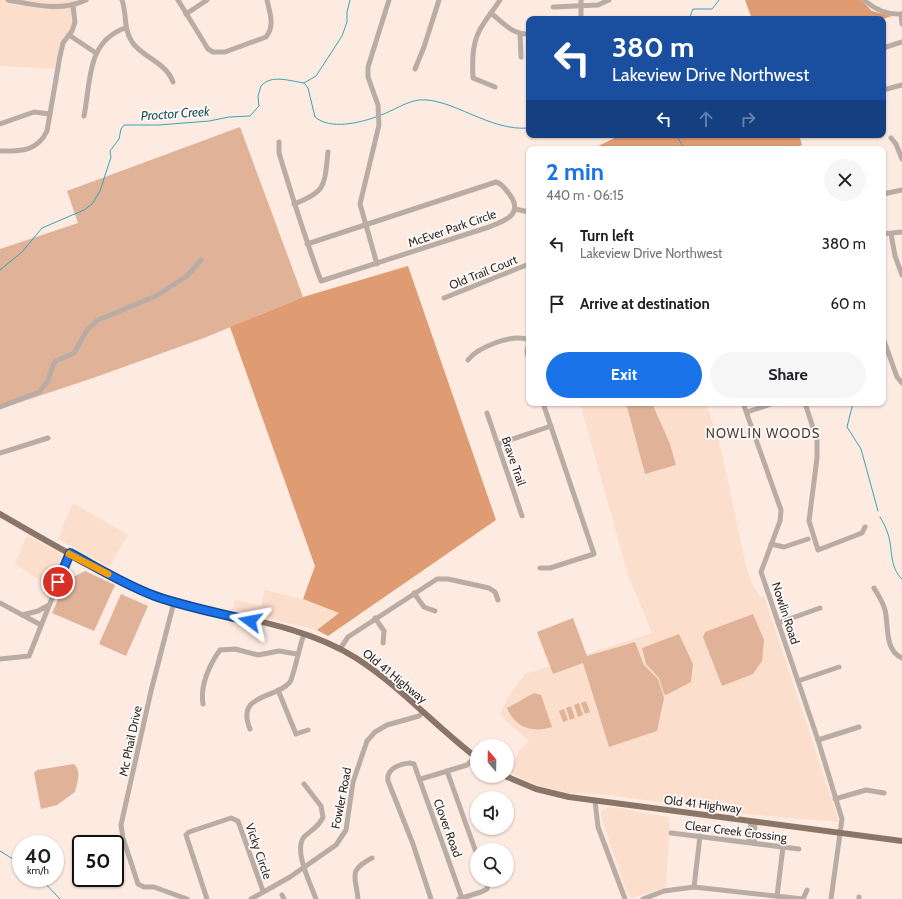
<!DOCTYPE html>
<meta charset="utf-8">
<style>
:root{--surface:#fff;--page:#f6f6f6;--text:#202124;--muted:#757577;--accent:#1a73e8}
body{margin:0;font-family:Cabin,sans-serif;background:var(--page);color:var(--text);height:100vh;display:flex;flex-direction:column;font-size:15px;white-space:nowrap}
*{box-sizing:border-box;margin:0}
p{font-size:13px;color:var(--muted)}
.icon{flex:none;width:22px;height:22px;fill:none;stroke:currentColor;stroke-width:2;stroke-linecap:round;stroke-linejoin:round}
.map{position:relative;flex:1;overflow:hidden}
.side{position:absolute;left:526px;top:146px;width:360px;height:260px;display:flex;flex-direction:column;background:var(--surface);border-radius:8px;box-shadow:0 1px 3px #0004}
.side>*{flex:none}
.hud{position:absolute;left:526px;top:16px;width:360px;height:122px;border-radius:8px;box-shadow:0 1px 3px #0004;background:#1a4fa0;color:#fff;overflow:hidden}
.needle{width:26px;rotate:340deg}
.controls{position:absolute;left:470px;top:739px;display:grid;gap:8px}
.controls a{display:grid;place-items:center;width:44px;height:44px;border-radius:50%;background:var(--surface);box-shadow:0 1px 3px #0004;font-size:20px}
.speed{position:absolute;left:12px;top:835px;display:flex;gap:8px;font-size:20px;font-weight:700;text-align:center}
.speed>*{display:grid;place-content:center;width:52px;height:52px;border-radius:50%;background:var(--surface);box-shadow:0 1px 3px #0004;line-height:1}
.speed small{font-size:10px;font-weight:400}
.speed .limit{border:2px solid #111;border-radius:6px;background:#fff;color:#111}
.pin{position:absolute;display:grid;place-items:center;width:34px;height:34px;color:#fff;margin:-17px;border:2px solid #fff;border-radius:50%;box-shadow:0 1px 4px #0007}
.me{position:absolute;width:44px;margin:-22px;rotate:283deg;stroke-linejoin:round;filter:drop-shadow(0 0 3px #0008)}
.turn{display:flex;align-items:center;gap:14px;height:84px;padding:0 20px;font-size:18px}
.turn .icon{width:52px;height:52px;stroke-width:2.5}
.turn b{display:block;font-size:28px;line-height:34px}
.lanes{display:flex;align-items:center;height:38px;padding:0 20px;background:#0003;justify-content:center;gap:20px;direction:ltr}
.lanes .off{opacity:.35}
.round{display:grid;place-items:center;flex:none;width:42px;height:42px;border-radius:21px;background:var(--page)}
.summary{display:flex;align-items:center;justify-content:space-between;height:68px;padding:0 20px}
h1{font-size:24px;font-weight:700;line-height:30px;color:var(--accent)}
.button{display:flex;gap:8px;margin-top:auto;padding:8px 20px}
.button a{flex:1;height:46px;border-radius:24px;background:var(--accent);color:#fff;font-size:16px;font-weight:700;line-height:46px;text-align:center}
.button a+a{background:var(--page);color:var(--text)}
ul{padding:0;list-style:none}
li{display:flex;align-items:center;gap:12px;height:60px;padding:0 20px}
li div{flex:1}
li b{display:block;font-size:15px}
li em{font-style:normal}
.map>svg:first-child{display:block}
</style>
<div class="map">
<svg width="902" height="899" viewBox="0 0 902 899">
<rect width="100%" height="100%" fill="#fdeae0"/>
<g fill="#fcdecd">
<path d="M0,0H87L78,5L57,69L0,66Z"/>
<path d="M580,403H706L720,445L747,570L752,583L760,597L764,596L839,822L757,815L608,795L569,793L540,786L508,772L519,752L529,741L500,715L508,697L525,674L652,633L628,575Z"/>
<path d="M73,503L128,535L109,567L58,539Z"/>
<path d="M27,535L67,558L55,590L15,564Z"/>
<path d="M265,590L301,599L339,613L316,630L233,609L235,600L261,606Z"/>
<path d="M610,807L668,817L670,820L666,888L631,898L626,891L601,816V813L604,809Z"/>
</g>
<g fill="#e0b399">
<path d="M240,127L303,297L204,338L96,377L0,409V249L78,223L67,191Z"/>
<path d="M626,403H652L670,444L676,465L645,474Z"/>
<path d="M85,571L115,585L94,631L52,613L67,580Z"/>
<path d="M121,594L148,606L126,656L99,644Z"/>
<path d="M753,614L764,640L762,661L753,674L722,686L703,637L705,632Z"/>
<path d="M573,618L587,656L635,642L644,665L658,679L664,698L657,731L609,747L583,663L553,674L537,632Z"/>
<path d="M679,634L693,664L691,682L666,695L664,694L659,678L646,664L642,648Z"/>
<path d="M534,693L541,695L552,727C532,733 515,728 507,708Z"/>
<path d="M586,701L590,712L585,714L581,703Z"/>
<path d="M579,703L583,715L578,717L574,705Z"/>
<path d="M571,706L575,718L570,720L566,708Z"/>
<path d="M564,709L568,720L563,722L559,711Z"/>
<path d="M74,764C82,772 77,783 75,792L57,805L41,809L34,773L37,770Z"/>
</g>
<g fill="#df9b72">
<path d="M745,0H861L872,11L892,16L882,19H752Z"/>
<path d="M621,135H799L802,145L790,149H595L594,148Z"/>
<path d="M408,266L496,520L328,636L317,630L339,613L303,599L315,566L230,327L303,297Z"/>
</g>
<g fill="none" stroke-linecap="round" stroke-linejoin="round">
<g stroke="#37a4b6" stroke-width="1">
<path d="M689,19L693,9H712L719,0"/>
<path d="M304,83L316,76L342,36L347,22V12L350,0"/>
<path d="M381,115C393,111 405,102 419,100C451,97 490,132 529,128"/>
<path d="M676,135L685,149"/>
<path d="M0,270L22,252L42,228L84,210L92,204L100,191L111,157L110,151L119,139L121,129L124,125H159L209,121L229,117L250,116L259,106L258,96L261,86C271,74 290,81 304,83L308,88L315,117C330,130 359,123 376,117"/>
<path d="M853,403L847,427L861,449L878,511"/>
<path d="M880,517C883,522 886,528 888,534C893,549 889,567 902,579"/>
<path d="M0,851L21,864"/>
<path d="M40,878L60,899"/>
</g>
<g stroke="#b9aca5" stroke-width="5">
<path d="M8,0C35,5 61,12 86,0"/>
<path d="M122,0C127,14 123,28 132,42C143,58 166,62 173,82"/>
<path d="M178,0L208,49L213,52H225L266,37C275,26 270,13 267,0"/>
<path d="M581,0V19"/>
<path d="M864,0C874,9 888,15 902,14"/>
<path d="M553,7L598,5L609,0"/>
<path d="M491,13C503,23 513,35 529,34"/>
<path d="M186,14L207,0"/>
<path d="M901,14L902,24"/>
<path d="M520,34L521,57"/>
<path d="M69,35L96,53"/>
<path d="M883,48L902,42"/>
<path d="M415,69L424,47L439,0"/>
<path d="M495,87L473,78C472,59 472,39 484,23C489,15 495,8 500,0"/>
<path d="M883,90L902,85"/>
<path d="M84,116C91,82 86,42 125,28"/>
<path d="M0,124L34,112L50,114"/>
<path d="M891,138L896,144L902,159"/>
<path d="M279,142V153C292,196 305,238 321,281L489,227C504,221 524,215 510,195C506,190 503,184 496,182L307,244"/>
<path d="M0,151C20,151 37,152 47,131L60,56L63,43L72,31L75,22L73,6"/>
<path d="M883,194L902,190"/>
<path d="M294,204C327,191 324,186 328,152"/>
<path d="M515,209L529,212"/>
<path d="M883,234L902,232"/>
<path d="M891,234L895,256L902,275"/>
<path d="M377,264L360,204L379,125L378,105L368,77V67L389,0"/>
<path d="M444,298L529,264"/>
<path d="M883,338L897,377L902,383"/>
<path d="M529,342L527,351L529,362"/>
<path d="M468,360C478,347 513,333 529,340"/>
<path d="M743,403L781,510L780,521L761,572L818,740L842,819L831,899"/>
<path d="M805,403L817,440V458L809,521L818,550L862,533L865,527"/>
<path d="M0,407L39,392L48,381L53,365L56,361L74,353L87,330L98,320L156,296L187,276L201,260"/>
<path d="M747,412L771,404"/>
<path d="M487,413L522,516"/>
<path d="M498,444L551,426"/>
<path d="M0,453L48,438"/>
<path d="M771,544L784,547L808,539"/>
<path d="M540,568H550L594,554L543,403"/>
<path d="M874,588C878,595 883,602 885,610C889,626 884,650 902,658"/>
<path d="M414,593L424,607L435,611"/>
<path d="M174,602L151,691L121,825L123,838L138,884L144,887H154L187,899"/>
<path d="M0,603L41,625"/>
<path d="M22,615L38,611L49,605"/>
<path d="M375,618L384,631L383,643"/>
<path d="M778,623L820,608"/>
<path d="M340,649L348,637L437,579H448L489,588L495,592L498,600"/>
<path d="M0,659L29,656L70,553"/>
<path d="M798,681L839,667"/>
<path d="M278,690L296,734L308,730"/>
<path d="M203,704C200,686 209,665 220,650L235,649L258,655L279,651L297,654"/>
<path d="M250,729C235,693 277,699 290,682C294,675 300,644 304,634"/>
<path d="M818,740L859,727"/>
<path d="M447,771L477,855"/>
<path d="M421,779L467,765L475,757"/>
<path d="M304,784L321,806L323,817C319,827 311,830 304,837C293,850 311,885 316,899"/>
<path d="M835,799L866,790L884,793"/>
<path d="M595,801L598,827L625,899"/>
<path d="M671,833L799,849"/>
<path d="M749,842L751,821"/>
<path d="M754,843L755,821"/>
<path d="M694,887L700,836"/>
<path d="M282,895L284,899"/>
<path d="M777,896L783,847"/>
<path d="M207,899L186,835L189,832L231,818L238,821L263,891"/>
<path d="M251,899L290,877L336,845L346,830L353,782L367,741L375,732L387,725L419,716L423,712"/>
<path d="M358,899C356,876 347,871 372,858"/>
<path d="M431,899L413,844L388,781C386,769 399,764 410,763L414,764L462,898"/>
<path d="M459,899L481,892L487,889L488,886L486,880"/>
<path d="M643,899L664,891L694,887L803,899L807,890"/>
<path d="M859,899V897"/>
</g>
<g stroke="#8b7568" stroke-width="6">
<path d="M0,514C56,546 113,581 174,602C233,617 304,625 356,658C400,686 436,727 477,758"/>
<path d="M505,776L536,789L569,797L902,841"/>
</g>
</g>
<g fill="none" stroke-linecap="round" stroke-linejoin="round">
<g stroke="#114b97" stroke-width="10">
<path id="route" d="M58,582L70,553C98,568 125,585 155,596C186,607 219,613 250,621"/>
</g>
<use href="#route" stroke="#1a73e8" stroke-width="7"/>
<path stroke="#f59e0b" stroke-width="7" d="M69,554L108,574"/>
</g>
<g text-anchor="middle" dominant-baseline="central" stroke-width="3.5" stroke-linejoin="round" paint-order="stroke">
<g font-size="12" fill="#362a24" stroke="#fcfcfc">
<text transform="translate(452 228) rotate(-19)">McEver Park Circle</text>
<text transform="translate(483 272) rotate(-22)">Old Trail Court</text>
<text transform="translate(514 461) rotate(71)">Brave Trail</text>
<text transform="translate(786 613) rotate(72)">Nowlin Road</text>
<text transform="translate(395 676) rotate(39)">Old 41 Highway</text>
<text transform="translate(130 741) rotate(-78)">Mc Phail Drive</text>
<text transform="translate(341 798) rotate(-79)">Fowler Road</text>
<text transform="translate(703 804) rotate(7)">Old 41 Highway</text>
<text transform="translate(448 828) rotate(70)">Clover Road</text>
<text transform="translate(736 831) rotate(7)">Clear Creek Crossing</text>
<text transform="translate(259 851) rotate(71)">Vicky Circle</text>
</g>
<g font-size="13" font-style="italic" fill="#25535b" stroke="#fcfcfc">
<text transform="translate(175 113) rotate(-4)">Proctor Creek</text>
</g>
<g font-size="13" letter-spacing="1" fill="#543c2e" stroke="#fcfcfc">
<text x="763" y="433">NOWLIN WOODS</text>
</g>
</g>
</svg>
<div class="controls">
<a><svg class="needle" viewBox="-14 -14 28 28"><path d="M0-13l5 13h-10z" fill="#e53935"/><path d="M0 13l5-13h-10z" fill="#757577"/></svg></a>
<a><svg class="icon" aria-label="sound" viewBox="0 0 24 24"><path d="M4 9h4l5-4v14l-5-4H4zM17 9q2 3 0 6"/></svg></a>
<a><svg class="icon" aria-label="search" viewBox="0 0 24 24"><circle cx="10" cy="10" r="6"/><path d="M15 15l6 6"/></svg></a>
</div>
<div class="speed"><div>40<small>km/h</small></div><div class="limit">50</div></div>
<div class="pin" style="left:58px;top:582px;background:#d93025"><svg class="icon" aria-label="arrive" viewBox="0 0 24 24"><path d="M6 21V4h12l-3 4 3 4H6"/></svg></div>
<svg class="me" style="left:250px;top:621px" viewBox="-20 -20 40 40"><path d="M0-17L14 15 0 8-14 15z" fill="#1a73e8" stroke="#fff" stroke-width="4"/></svg>
<div class="hud">
<div class="turn"><svg class="icon" aria-label="left" viewBox="0 0 24 24"><path d="M17 20v-9H6M10 6l-5 5 5 5"/></svg><div><b>380 m</b>Lakeview Drive Northwest</div></div>
<div class="lanes"><svg class="icon" aria-label="left" viewBox="0 0 24 24"><path d="M17 20v-9H6M10 6l-5 5 5 5"/></svg><svg class="icon off" aria-label="ahead" viewBox="0 0 24 24"><path d="M12 20V5M6 11l6-6 6 6"/></svg><svg class="icon off" aria-label="right" viewBox="0 0 24 24"><path d="M7 20v-9h11M14 6l5 5-5 5"/></svg></div>
</div>
<section class="side">
<div class="summary"><div><h1>2 min</h1><p>440 m · 06:15</p></div><a class="round"><svg class="icon" aria-label="close" viewBox="0 0 24 24"><path d="M6 6l12 12M18 6L6 18"/></svg></a></div>
<ul>
<li><svg class="icon" aria-label="left" viewBox="0 0 24 24"><path d="M17 20v-9H6M10 6l-5 5 5 5"/></svg><div><b>Turn left</b><p>Lakeview Drive Northwest</p></div><em>380 m</em></li>
<li><svg class="icon" aria-label="arrive" viewBox="0 0 24 24"><path d="M6 21V4h12l-3 4 3 4H6"/></svg><div><b>Arrive at destination</b></div><em>60 m</em></li>
</ul>
<div class="button"><a>Exit</a><a>Share</a></div>
</section>
</div>
